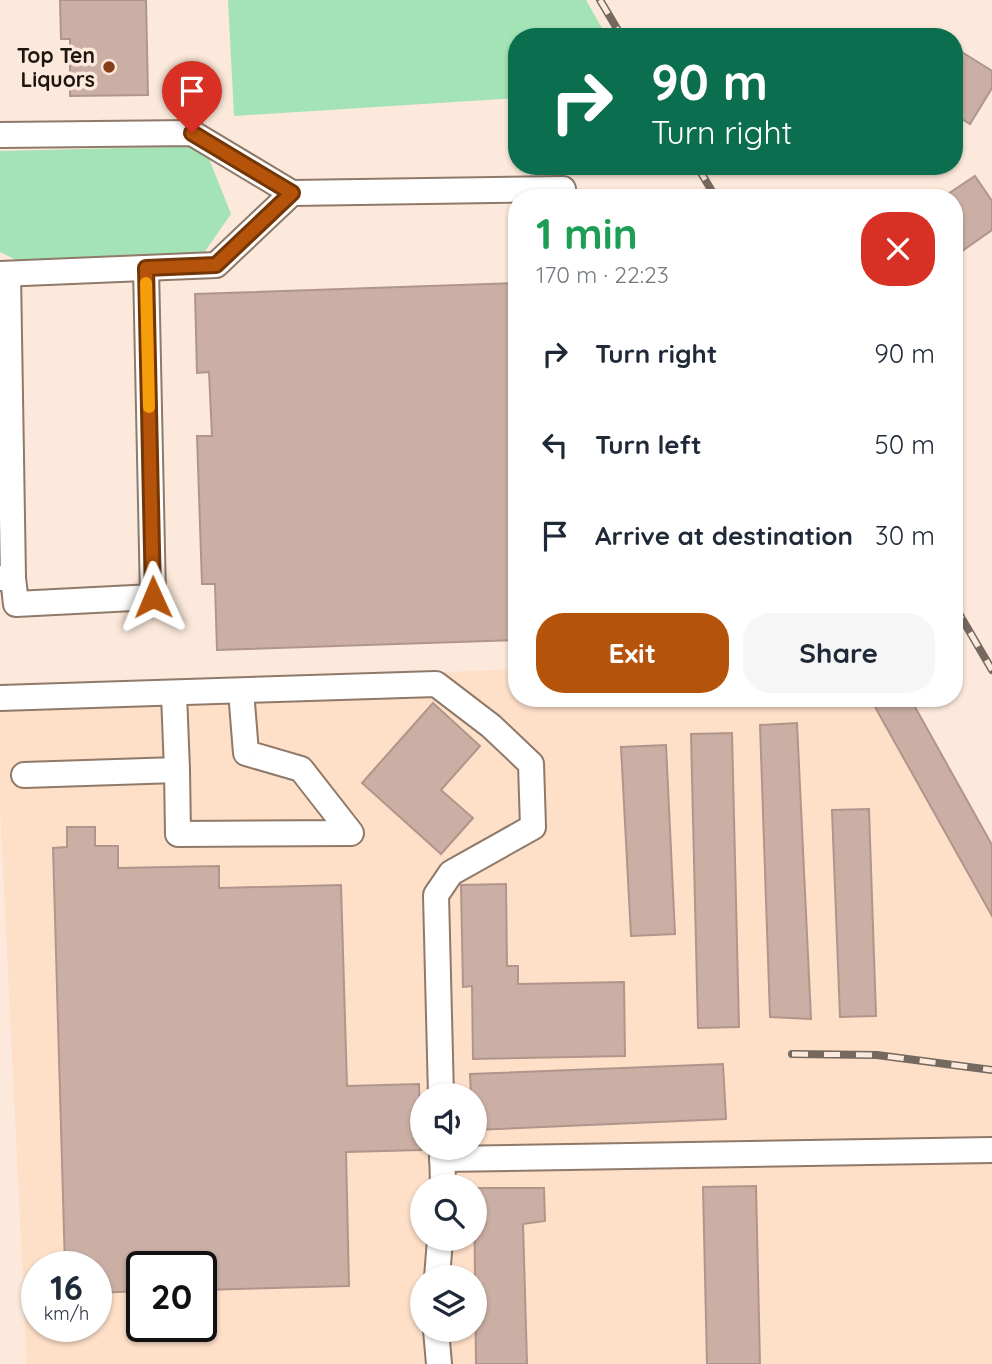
<!DOCTYPE html>
<meta charset="utf-8">
<style>
:root{--surface:#fff;--page:#f6f6f7;--text:#1f2937;--muted:#747a83;--accent:#b45309}
body{margin:0;font-family:Quicksand,sans-serif;background:var(--page);color:var(--text);height:100vh;display:flex;flex-direction:column;font-size:26px;white-space:nowrap}
*{box-sizing:border-box;margin:0}
p{font-size:23px;color:var(--muted)}
.icon{flex:none;width:38px;height:38px;fill:none;stroke:currentColor;stroke-width:2;stroke-linecap:round;stroke-linejoin:round}
.map{position:relative;flex:1;overflow:hidden}
.drawer{position:absolute;left:508px;top:189px;width:455px;height:518px;display:flex;flex-direction:column;background:var(--surface);border-radius:28px;box-shadow:0 2px 5px #0004}
.drawer>*{flex:none}
.banner{position:absolute;left:508px;top:28px;width:455px;height:147px;border-radius:28px;box-shadow:0 2px 5px #0004;background:#0b6e4f;color:#fff;overflow:hidden}
.buttons{position:absolute;left:410px;top:1083px;display:grid;gap:14px}
.buttons a{display:grid;place-items:center;width:77px;height:77px;border-radius:50%;background:var(--surface);box-shadow:0 2px 5px #0004;font-size:35px}
.speed{position:absolute;left:21px;top:1251px;display:flex;gap:14px;font-size:35px;font-weight:700;text-align:center}
.speed>*{display:grid;place-content:center;width:91px;height:91px;border-radius:50%;background:var(--surface);box-shadow:0 2px 5px #0004;line-height:1}
.speed small{font-size:18px;font-weight:400}
.speed .limit{border:4px solid #111;border-radius:10px;background:#fff;color:#111}
.pin{position:absolute;display:grid;place-items:center;width:60px;height:60px;color:#fff;margin:-72px -30px;border-radius:50% 50% 50% 0;rotate:-45deg;box-shadow:0 0 7px #0007}
.pin .icon{rotate:45deg}
.me{position:absolute;width:77px;margin:-38px;rotate:359deg;stroke-linejoin:round;filter:drop-shadow(0 0 5px #0008)}
.turn{display:flex;align-items:center;gap:24px;height:147px;padding:0 28px;font-size:32px}
.turn .icon{width:91px;height:91px;stroke-width:2.5}
.turn b{display:block;font-size:49px;line-height:60px}
.round{display:grid;place-items:center;flex:none;width:74px;height:74px;border-radius:28px;background:var(--page)}
.summary{display:flex;align-items:center;justify-content:space-between;height:119px;padding:0 28px}
h1{font-size:42px;font-weight:700;line-height:52px;color:#1e9e55}
.button{display:flex;gap:14px;margin-top:auto;padding:14px 28px}
.button a{flex:1;height:80px;border-radius:28px;background:var(--accent);color:#fff;font-size:28px;font-weight:700;line-height:80px;text-align:center}
.button a+a{background:var(--page);color:var(--text)}
ul{padding:0;list-style:none}
li{display:flex;align-items:center;gap:21px;height:91px;padding:0 28px}
li div{flex:1}
li b{display:block;font-size:26px}
li em{font-style:normal}
.map>svg:first-child{display:block}
</style>
<div class="map">
<svg width="992" height="1364" viewBox="0 0 992 1364">
<rect width="100%" height="100%" fill="#fce9db"/>
<path fill="#fedfc8" fill-rule="evenodd" d="M516,669V698H910L992,842V1364H27L0,808V692ZM422,1096H474V1148H422ZM422,1186H474V1239H422ZM37,1267H96V1326H37ZM142,1267H201V1326H142ZM422,1278H474V1330H422Z"/>
<g fill="#a4e3b5">
<path d="M228,0H586L607,37H516V98L234,116Z"/>
<path d="M204,146L231,214L199,260L32,268L0,252V151Z"/>
</g>
<g fill="#cbafa4" stroke="#b0958b" stroke-width="2">
<path d="M60,0H146L148,95L70,96V39H61Z"/>
<path d="M957,49L992,71V88L970,124L954,114V55Z"/>
<path d="M975,176L992,201V230L962,251L954,239V198H942Z"/>
<path d="M516,283V640L217,650L215,584H202L197,436H212L209,372L197,373L195,294Z"/>
<path d="M582,698H858V700L582,706Z"/>
<path d="M870,698H910L992,845V916Z"/>
<path d="M433,703L480,746L441,790L473,818L441,854L362,783Z"/>
<path d="M797,723L811,1019L770,1017L760,725Z"/>
<path d="M732,733L739,1027L698,1028L691,734Z"/>
<path d="M666,745L675,934L631,936L621,747Z"/>
<path d="M869,809L876,1016L840,1017L832,810Z"/>
<path d="M67,827H95V846H118V868L219,866V888L341,885L347,1086L419,1084L421,1150L346,1152L349,1286L201,1290V1267H142V1291L96,1293V1267H65L53,848L67,847Z"/>
<path d="M506,884L507,966H518V984L624,982L625,1056L473,1059L472,986L463,987L461,885Z"/>
<path d="M723,1064L726,1119L474,1130V1096H471L470,1074Z"/>
<path d="M756,1186L760,1364H707L703,1187Z"/>
<path d="M474,1188H544L545,1221L523,1224L527,1364H476Z"/>
</g>
<g fill="none" stroke-linecap="round" stroke-linejoin="round">
<g stroke="#8f7969" stroke-width="28">
<g id="minor">
<path d="M0,135L192,133L292,193L563,189"/>
<path d="M0,274L216,265L292,193"/>
<path d="M0,578H13L8,274"/>
<path d="M13,578L16,604L153,597L146,268"/>
<path d="M0,698L436,684L491,726L531,764L533,827L451,873L436,895L441,1096"/>
<path d="M177,770L178,834L351,833L301,769L246,753L241,691"/>
<path d="M24,775L177,770L174,694"/>
<path d="M442,1148L443,1186"/>
<path d="M442,1159L992,1150"/>
<path d="M437,1278L440,1239"/>
<path d="M436,1330L439,1364"/>
</g>
</g>
<use href="#minor" stroke="#fff" stroke-width="24"/>
<g stroke="#75685f" stroke-width="8">
<g id="rail">
<path d="M600,0L622,37"/>
<path d="M697,166L716,198"/>
<path d="M954,605L992,670"/>
<path d="M792,1054L877,1055L992,1070"/>
</g>
</g>
<use href="#rail" stroke="#fce9db" stroke-width="5" stroke-dasharray="16" stroke-linecap="butt"/>
</g>
<g fill="none" stroke-linecap="round" stroke-linejoin="round">
<g stroke="#753606" stroke-width="18">
<path id="route" d="M153,597L146,268L216,265L292,193L192,133"/>
</g>
<use href="#route" stroke="#b45309" stroke-width="12"/>
<path stroke="#f59e0b" stroke-width="12" d="M146,283L149,407"/>
</g>
<circle fill="#853f1a" stroke="#fce9db" stroke-width="2.5" cx="109" cy="67" r="7"/>
<g text-anchor="middle" dominant-baseline="central" stroke-width="7" stroke-linejoin="round" paint-order="stroke">
<g font-size="21" font-weight="bold" fill="#1e150f" stroke="#fce9db" text-anchor="end">
<text x="95" y="55">Top Ten<tspan x="95" dy="24">Liquors</tspan></text>
</g>
</g>
</svg>
<div class="buttons">
<a><svg class="icon" aria-label="sound" viewBox="0 0 24 24"><path d="M4 9h4l5-4v14l-5-4H4zM17 9q2 3 0 6"/></svg></a>
<a><svg class="icon" aria-label="search" viewBox="0 0 24 24"><circle cx="10" cy="10" r="6"/><path d="M15 15l6 6"/></svg></a>
<a><svg class="icon" aria-label="layers" viewBox="0 0 24 24"><path d="M12 4l9 5-9 5-9-5zM3 14l9 5 9-5"/></svg></a>
</div>
<div class="speed"><div>16<small>km/h</small></div><div class="limit">20</div></div>
<div class="pin" style="left:192px;top:133px;background:#d93025"><svg class="icon" aria-label="arrive" viewBox="0 0 24 24"><path d="M6 21V4h12l-3 4 3 4H6"/></svg></div>
<svg class="me" style="left:153px;top:597px" viewBox="-20 -20 40 40"><path d="M0-17L14 15 0 8-14 15z" fill="#b45309" stroke="#fff" stroke-width="4"/></svg>
<div class="banner">
<div class="turn"><svg class="icon" aria-label="right" viewBox="0 0 24 24"><path d="M7 20v-9h11M14 6l5 5-5 5"/></svg><div><b>90 m</b>Turn right</div></div>
</div>
<section class="drawer">
<div class="summary"><div><h1>1 min</h1><p>170 m · 22:23</p></div><a class="round" style="background:#d93025;color:#fff"><svg class="icon" aria-label="close" viewBox="0 0 24 24"><path d="M6 6l12 12M18 6L6 18"/></svg></a></div>
<ul>
<li><svg class="icon" aria-label="right" viewBox="0 0 24 24"><path d="M7 20v-9h11M14 6l5 5-5 5"/></svg><div><b>Turn right</b></div><em>90 m</em></li>
<li><svg class="icon" aria-label="left" viewBox="0 0 24 24"><path d="M17 20v-9H6M10 6l-5 5 5 5"/></svg><div><b>Turn left</b></div><em>50 m</em></li>
<li><svg class="icon" aria-label="arrive" viewBox="0 0 24 24"><path d="M6 21V4h12l-3 4 3 4H6"/></svg><div><b>Arrive at destination</b></div><em>30 m</em></li>
</ul>
<div class="button"><a>Exit</a><a>Share</a></div>
</section>
</div>
